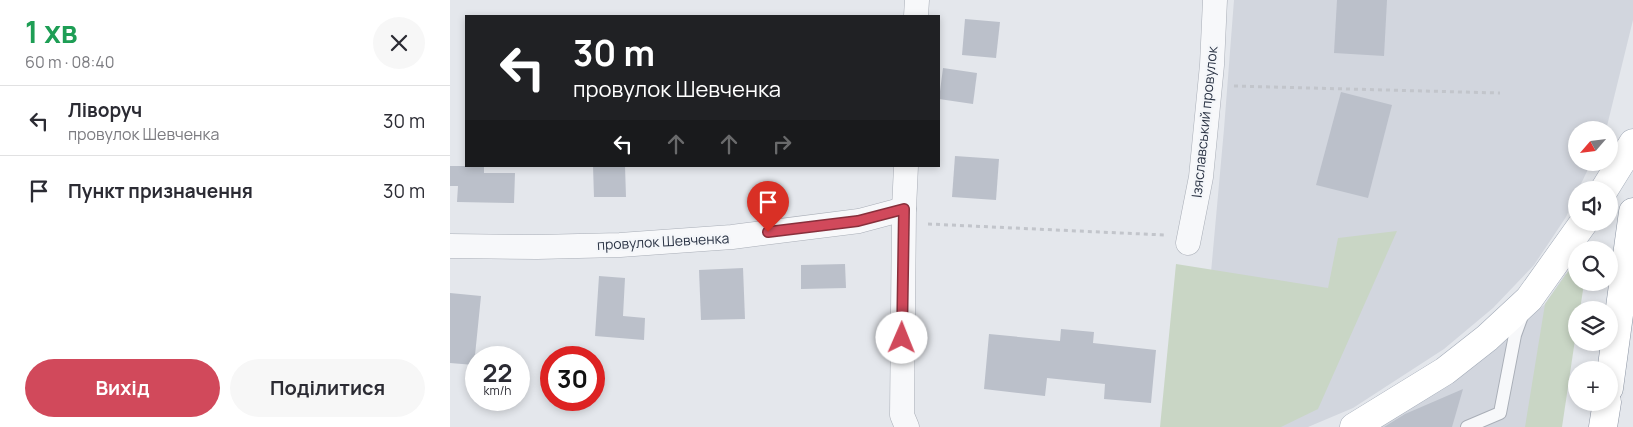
<!DOCTYPE html>
<html lang="uk">
<meta charset="utf-8">
<style>
:root{--surface:#fff;--page:#f7f7f7;--text:#2b2b33;--muted:#7c7c81;--line:#e1e1e2;--accent:#d1495b}
body{margin:0;font-family:Manrope,sans-serif;background:var(--page);color:var(--text);height:100vh;display:flex;flex-direction:column;font-size:19px;white-space:nowrap}
*{box-sizing:border-box;margin:0}
p{font-size:16px;color:var(--muted)}
.icon{flex:none;width:28px;height:28px;fill:none;stroke:currentColor;stroke-width:2;stroke-linecap:round;stroke-linejoin:round}
.map{position:relative;flex:1;overflow:hidden}
.panel{display:flex;flex-direction:column;background:var(--surface);width:450px}
.panel>*{flex:none}
.hud{position:absolute;left:15px;top:15px;width:475px;height:152px;border-radius:0px;box-shadow:0 2px 8px #0003;background:#202124;color:#fff;overflow:hidden}
.needle{width:32px;rotate:242deg}
.fabs{position:absolute;left:1118px;top:121px;display:grid;gap:10px}
.fabs a{display:grid;place-items:center;width:50px;height:50px;border-radius:50%;background:var(--surface);box-shadow:0 2px 8px #0003;font-size:25px}
.speed{position:absolute;left:15px;top:346px;display:flex;gap:10px;font-size:25px;font-weight:700;text-align:center}
.speed>*{display:grid;place-content:center;width:65px;height:65px;border-radius:50%;background:var(--surface);box-shadow:0 2px 8px #0003;line-height:1}
.speed small{font-size:12px;font-weight:400}
.speed .limit{border:8px solid #d22;background:#fff;color:#111}
.pin{position:absolute;display:grid;place-items:center;width:42px;height:42px;color:#fff;margin:-51px -21px;border-radius:50% 50% 50% 0;rotate:-45deg;box-shadow:0 0 5px #0007}
.pin .icon{rotate:45deg}
.me{position:absolute;width:55px;margin:-28px;rotate:1deg;stroke-linejoin:round;filter:drop-shadow(0 0 4px #0008)}
.turn{display:flex;align-items:center;gap:18px;height:105px;padding:0 25px;font-size:22px}
.turn .icon{width:65px;height:65px;stroke-width:2.5}
.turn b{display:block;font-size:35px;line-height:42px}
.lanes{display:flex;align-items:center;height:48px;padding:0 25px;background:#0003;justify-content:center;gap:25px;direction:ltr}
.lanes .off{opacity:.35}
.round{display:grid;place-items:center;flex:none;width:52px;height:52px;border-radius:26px;background:var(--page)}
.headline{display:flex;align-items:center;justify-content:space-between;height:85px;padding:0 25px}
h1{font-size:30px;font-weight:700;line-height:38px;color:#1e9e55}
.primary-button{display:flex;gap:10px;margin-top:auto;padding:10px 25px}
.primary-button a{flex:1;height:58px;border-radius:30px;background:var(--accent);color:#fff;font-size:20px;font-weight:700;line-height:58px;text-align:center}
.primary-button a+a{background:var(--page);color:var(--text)}
ul{padding:0;list-style:none}
li{display:flex;align-items:center;gap:15px;height:70px;padding:0 25px;border-top:1px solid var(--line)}
li div{flex:1}
li b{display:block;font-size:19px}
li em{font-style:normal}
main{display:flex;flex:1;min-height:0}
.map>svg:first-child{display:block}
</style>
<main>
<section class="panel">
<div class="headline"><div><h1>1 хв</h1><p>60 m · 08:40</p></div><a class="round"><svg class="icon" aria-label="close" viewBox="0 0 24 24"><path d="M6 6l12 12M18 6L6 18"/></svg></a></div>
<ul>
<li><svg class="icon" aria-label="left" viewBox="0 0 24 24"><path d="M17 20v-9H6M10 6l-5 5 5 5"/></svg><div><b>Ліворуч</b><p>провулок Шевченка</p></div><em>30 m</em></li>
<li><svg class="icon" aria-label="arrive" viewBox="0 0 24 24"><path d="M6 21V4h12l-3 4 3 4H6"/></svg><div><b>Пункт призначення</b></div><em>30 m</em></li>
</ul>
<div class="primary-button"><a>Вихід</a><a>Поділитися</a></div>
</section>
<div class="map">
<svg width="1183" height="427" viewBox="0 0 1183 427">
<rect width="100%" height="100%" fill="#e4e7ec"/>
<g fill="#d2d6de">
<path d="M784,0H1183V20L1157,126L1155,130H1126V162L1141,163L1128,190H1126V195L1116,217L1084,265L1043,308L994,349L903,408L858,427H747L774,129Z"/>
<path d="M1116,273L1092,427H923L1019,367L1059,337L1095,304Z"/>
</g>
<g fill="#c9d6c5">
<path d="M947,231L868,409L831,427H710L726,264L878,288L888,238Z"/>
<path d="M1126,260V282L1134,283L1130,310H1126V333L1112,427H1075L1095,304Z"/>
</g>
<g fill="#bbc0ca">
<path d="M887,0H937L934,56L884,53Z"/>
<path d="M515,19L550,22L546,58L512,55Z"/>
<path d="M493,68L527,73L523,104L489,99Z"/>
<path d="M891,92L942,105L918,198L866,185Z"/>
<path d="M505,156L549,159L546,200L502,197Z"/>
<path d="M0,166H34V173H65L64,203L7,202L8,186H0Z"/>
<path d="M143,166H175L176,197H144Z"/>
<path d="M395,264L396,288L351,289V265Z"/>
<path d="M293,268L295,319L251,320L249,270Z"/>
<path d="M149,276L175,278L173,316L195,318L194,340L145,336Z"/>
<path d="M0,293L31,296L24,365L0,363Z"/>
<path d="M611,329L644,332L643,343L706,350L701,403L654,399L655,384L597,378L595,396L534,389L539,334L610,341Z"/>
<path d="M1013,389L1002,427H934L955,414Z"/>
</g>
<g fill="none" stroke-linecap="round" stroke-linejoin="round">
<g stroke="#a9aeb7" stroke-width="14">
<path id="service" d="M1017,427L1050,413L1065,335L1073,313"/>
</g>
<g stroke="#a9aeb7" stroke-width="25">
<g id="minor">
<path d="M466,16L467,0"/>
<path d="M456,166L454,209L452,415L457,427"/>
<path d="M738,243L751,177L762,65L765,0"/>
<path d="M0,246L87,247L170,245L282,237L409,221L454,209"/>
</g>
</g>
<g stroke="#a3abb8" stroke-width="29">
<g id="primary">
<path d="M1154,190L1183,143"/>
<path d="M904,427L995,371L1037,338L1079,299L1134,222"/>
</g>
</g>
<g stroke="#8b94a3" stroke-width="29">
<g id="trunk">
<path d="M1159,388L1183,212"/>
<path d="M1153,427L1157,402"/>
</g>
</g>
<g stroke="#c2c5cb" stroke-width="3" stroke-dasharray="4 4" stroke-linecap="butt">
<path d="M784,86L1050,93"/>
<path d="M478,224L714,235"/>
</g>
<use href="#service" stroke="#f7f8fa" stroke-width="12"/>
<use href="#minor" stroke="#f7f8fa" stroke-width="24"/>
<use href="#primary" stroke="#fff" stroke-width="28"/>
<use href="#trunk" stroke="#fff" stroke-width="28"/>
</g>
<g fill="none" stroke-linecap="round" stroke-linejoin="round">
<g stroke="#882f3b" stroke-width="12">
<path id="route" d="M318,232L408,221L454,209L452,338"/>
</g>
<use href="#route" stroke="#d1495b" stroke-width="9"/>
</g>
<g text-anchor="middle" dominant-baseline="central" stroke-width="4.5" stroke-linejoin="round" paint-order="stroke">
<g font-size="14" fill="#2b3445" stroke="#f4f6f9">
<text transform="translate(754 122) rotate(-84)">Ізяславський провулок</text>
<text transform="translate(213 241) rotate(-3)">провулок Шевченка</text>
</g>
</g>
</svg>
<div class="fabs">
<a><svg class="needle" viewBox="-14 -14 28 28"><path d="M0-13l5 13h-10z" fill="#e53935"/><path d="M0 13l5-13h-10z" fill="#7c7c81"/></svg></a>
<a><svg class="icon" aria-label="sound" viewBox="0 0 24 24"><path d="M4 9h4l5-4v14l-5-4H4zM17 9q2 3 0 6"/></svg></a>
<a><svg class="icon" aria-label="search" viewBox="0 0 24 24"><circle cx="10" cy="10" r="6"/><path d="M15 15l6 6"/></svg></a>
<a><svg class="icon" aria-label="layers" viewBox="0 0 24 24"><path d="M12 4l9 5-9 5-9-5zM3 14l9 5 9-5"/></svg></a>
<a>+</a>
</div>
<div class="speed"><div>22<small>km/h</small></div><div class="limit">30</div></div>
<div class="pin" style="left:318px;top:232px;background:#d93025"><svg class="icon" aria-label="arrive" viewBox="0 0 24 24"><path d="M6 21V4h12l-3 4 3 4H6"/></svg></div>
<svg class="me" style="left:452px;top:338px" viewBox="-20 -20 40 40"><circle r="19" fill="#fff"/><path d="M0-13L10 11 0 6-10 11z" fill="#d1495b"/></svg>
<div class="hud">
<div class="turn"><svg class="icon" aria-label="left" viewBox="0 0 24 24"><path d="M17 20v-9H6M10 6l-5 5 5 5"/></svg><div><b>30 m</b>провулок Шевченка</div></div>
<div class="lanes"><svg class="icon" aria-label="left" viewBox="0 0 24 24"><path d="M17 20v-9H6M10 6l-5 5 5 5"/></svg><svg class="icon off" aria-label="ahead" viewBox="0 0 24 24"><path d="M12 20V5M6 11l6-6 6 6"/></svg><svg class="icon off" aria-label="ahead" viewBox="0 0 24 24"><path d="M12 20V5M6 11l6-6 6 6"/></svg><svg class="icon off" aria-label="right" viewBox="0 0 24 24"><path d="M7 20v-9h11M14 6l5 5-5 5"/></svg></div>
</div>
</div>
</main>
